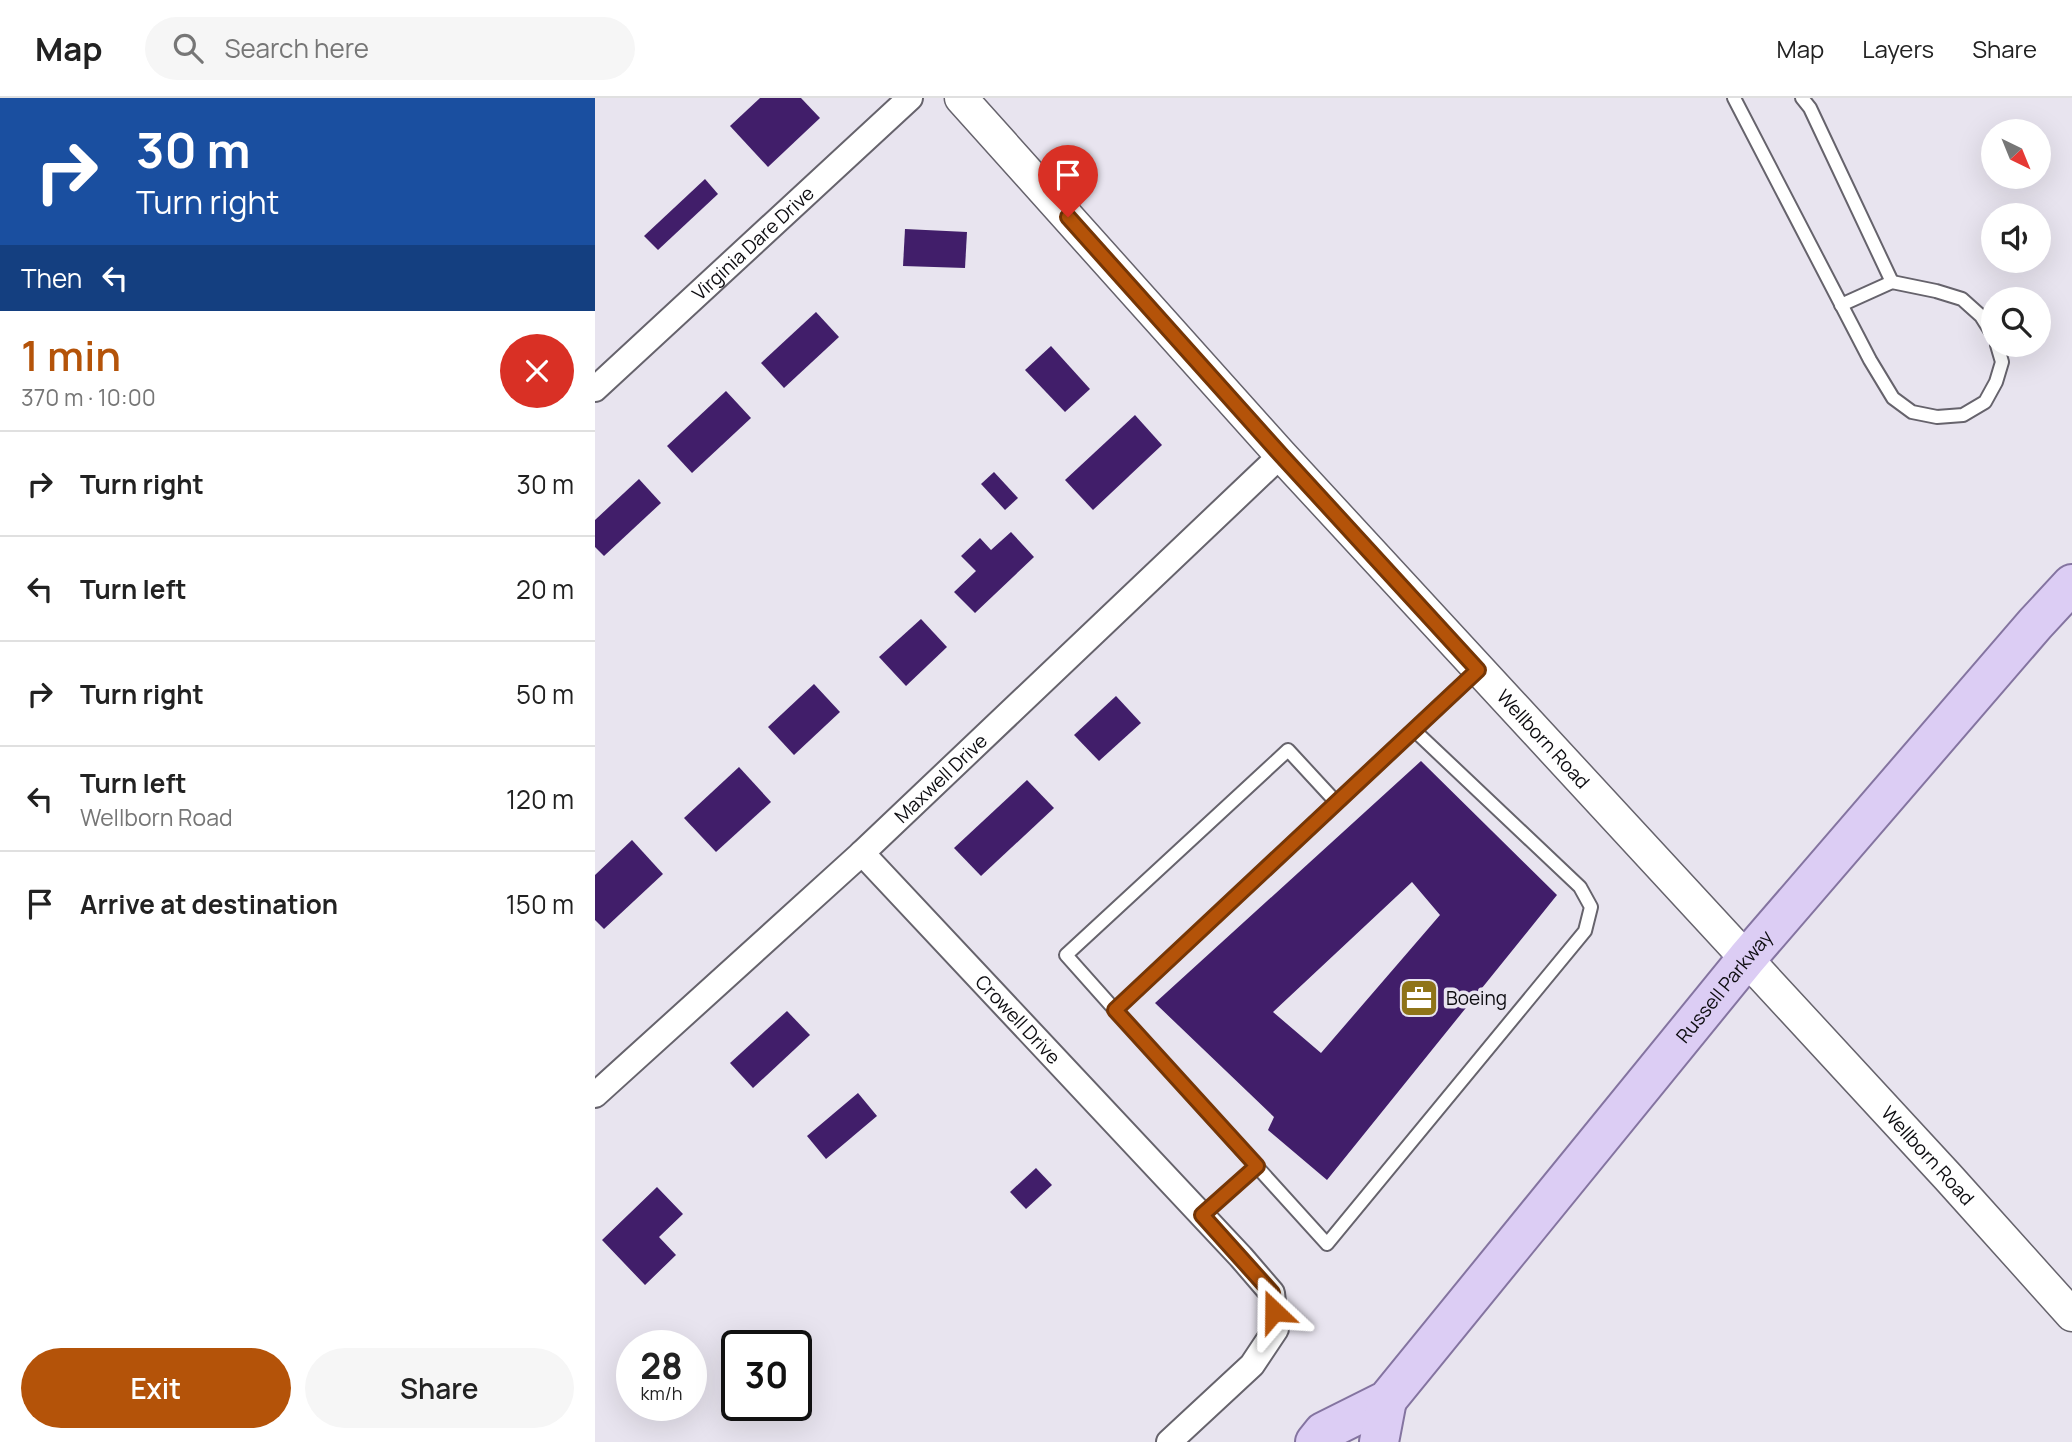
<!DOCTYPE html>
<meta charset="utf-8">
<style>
:root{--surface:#fff;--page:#f6f6f6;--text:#222;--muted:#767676;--line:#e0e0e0;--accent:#b45309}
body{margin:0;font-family:Manrope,sans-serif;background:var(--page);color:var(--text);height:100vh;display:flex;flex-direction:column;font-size:26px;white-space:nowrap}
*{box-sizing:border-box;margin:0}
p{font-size:23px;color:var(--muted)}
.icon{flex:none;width:38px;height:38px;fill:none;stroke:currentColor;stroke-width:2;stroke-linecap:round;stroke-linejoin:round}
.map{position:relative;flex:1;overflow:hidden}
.drawer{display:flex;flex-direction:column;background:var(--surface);width:595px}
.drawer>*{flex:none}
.guide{background:#1a4fa0;color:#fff;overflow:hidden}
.needle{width:46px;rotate:137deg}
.tools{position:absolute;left:1386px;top:21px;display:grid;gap:14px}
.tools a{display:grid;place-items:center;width:70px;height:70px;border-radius:50%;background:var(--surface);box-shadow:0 7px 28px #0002;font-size:35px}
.speed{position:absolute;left:21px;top:1232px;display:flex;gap:14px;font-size:35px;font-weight:700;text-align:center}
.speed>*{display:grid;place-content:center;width:91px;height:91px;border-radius:50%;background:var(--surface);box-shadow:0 7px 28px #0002;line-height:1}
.speed small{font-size:18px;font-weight:400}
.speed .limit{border:4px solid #111;border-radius:10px;background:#fff;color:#111}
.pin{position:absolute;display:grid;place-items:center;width:60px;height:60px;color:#fff;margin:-72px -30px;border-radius:50% 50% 50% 0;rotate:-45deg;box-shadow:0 0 7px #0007}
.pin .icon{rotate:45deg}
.me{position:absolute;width:77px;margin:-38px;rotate:337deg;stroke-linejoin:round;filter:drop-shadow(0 0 5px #0008)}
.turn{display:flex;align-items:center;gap:24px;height:147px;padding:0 21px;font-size:32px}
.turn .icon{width:91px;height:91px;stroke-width:2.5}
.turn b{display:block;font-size:49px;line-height:60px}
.then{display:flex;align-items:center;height:66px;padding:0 21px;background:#0003;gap:14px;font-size:26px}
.round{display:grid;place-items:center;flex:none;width:74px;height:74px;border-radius:37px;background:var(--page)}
.head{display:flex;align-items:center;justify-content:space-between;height:119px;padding:0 21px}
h1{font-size:42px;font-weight:600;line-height:52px;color:var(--accent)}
.primary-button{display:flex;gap:14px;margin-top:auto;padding:14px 21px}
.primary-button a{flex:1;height:80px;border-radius:42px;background:var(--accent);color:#fff;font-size:28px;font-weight:600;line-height:80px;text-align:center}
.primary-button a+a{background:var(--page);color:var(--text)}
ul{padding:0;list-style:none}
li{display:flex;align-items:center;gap:21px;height:105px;padding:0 21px;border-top:2px solid var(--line)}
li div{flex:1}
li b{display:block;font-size:26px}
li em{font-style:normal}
header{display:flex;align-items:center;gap:42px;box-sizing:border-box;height:98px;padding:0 35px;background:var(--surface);border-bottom:2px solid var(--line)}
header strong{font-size:33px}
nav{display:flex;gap:38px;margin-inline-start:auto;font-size:24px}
.search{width:490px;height:63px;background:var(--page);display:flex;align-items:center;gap:18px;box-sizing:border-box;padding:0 24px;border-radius:38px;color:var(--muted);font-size:26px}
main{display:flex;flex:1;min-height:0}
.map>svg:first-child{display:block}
</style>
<header>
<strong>Map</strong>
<div class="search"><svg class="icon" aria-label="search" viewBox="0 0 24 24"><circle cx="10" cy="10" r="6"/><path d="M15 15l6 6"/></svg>Search here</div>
<nav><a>Map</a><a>Layers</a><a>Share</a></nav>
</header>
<main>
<section class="drawer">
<div class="guide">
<div class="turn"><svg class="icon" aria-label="right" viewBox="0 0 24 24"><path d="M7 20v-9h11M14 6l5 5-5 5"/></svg><div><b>30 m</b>Turn right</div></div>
<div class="then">Then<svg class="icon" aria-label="left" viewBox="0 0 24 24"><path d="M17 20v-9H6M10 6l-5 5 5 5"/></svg></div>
</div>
<div class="head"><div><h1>1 min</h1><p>370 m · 10:00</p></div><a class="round" style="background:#d93025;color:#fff"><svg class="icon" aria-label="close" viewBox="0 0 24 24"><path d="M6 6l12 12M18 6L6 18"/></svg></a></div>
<ul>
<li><svg class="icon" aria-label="right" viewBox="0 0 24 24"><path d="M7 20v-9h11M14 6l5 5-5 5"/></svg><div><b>Turn right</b></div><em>30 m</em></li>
<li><svg class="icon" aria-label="left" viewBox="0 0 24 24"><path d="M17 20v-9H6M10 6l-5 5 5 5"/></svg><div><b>Turn left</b></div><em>20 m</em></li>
<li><svg class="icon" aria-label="right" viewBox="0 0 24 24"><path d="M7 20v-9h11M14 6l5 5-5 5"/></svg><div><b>Turn right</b></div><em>50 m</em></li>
<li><svg class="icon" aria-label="left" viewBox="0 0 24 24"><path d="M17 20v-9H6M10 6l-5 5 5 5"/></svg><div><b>Turn left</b><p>Wellborn Road</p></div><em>120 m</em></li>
<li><svg class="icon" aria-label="arrive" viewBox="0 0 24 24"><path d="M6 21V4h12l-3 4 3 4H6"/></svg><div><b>Arrive at destination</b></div><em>150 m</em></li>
</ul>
<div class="primary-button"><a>Exit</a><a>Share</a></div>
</section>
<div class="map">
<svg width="1477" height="1344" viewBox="0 0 1477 1344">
<rect width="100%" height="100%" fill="#e8e4ef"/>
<g fill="#411e6a" fill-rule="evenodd">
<path d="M165,0H206L225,20L173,69L135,28Z"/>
<path d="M110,81L123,96L63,152L49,138Z"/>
<path d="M310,131L372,134L370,170L308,168Z"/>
<path d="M221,214L244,239L189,290L166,265Z"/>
<path d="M456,248L495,291L470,314L430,272Z"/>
<path d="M131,293L156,320L97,375L72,348Z"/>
<path d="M540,317L567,347L498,412L470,382Z"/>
<path d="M399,374L423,400L410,412L386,386Z"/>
<path d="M44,381L66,405L9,458L0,449V422Z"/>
<path d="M416,434L439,459L380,515L359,494L381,473L366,458L385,440L396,452Z"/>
<path d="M326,521L352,549L311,588L284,559Z"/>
<path d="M219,586L245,614L199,657L173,629Z"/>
<path d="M521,598L546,625L504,663L479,637Z"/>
<path d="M826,663L962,797L732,1082L673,1032L679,1019L560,905ZM817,784L845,817L726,955L678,914Z"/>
<path d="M144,669L176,704L121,754L89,720Z"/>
<path d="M432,682L459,710L386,778L359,750Z"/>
<path d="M37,742L68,776L9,831L0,822V777Z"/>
<path d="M192,913L215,937L158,990L135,965Z"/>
<path d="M263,995L282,1018L231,1061L212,1038Z"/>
<path d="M441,1070L457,1087L431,1111L415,1094Z"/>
<path d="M62,1089L88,1116L64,1139L81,1157L50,1187L7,1142Z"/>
</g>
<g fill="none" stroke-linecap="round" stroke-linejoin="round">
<g stroke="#66636c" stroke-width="16">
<g id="service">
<path d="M1139,0L1275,262L1298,300L1317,314L1342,319L1368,317L1390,304L1401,284L1407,264L1402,247"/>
<path d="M1207,0L1215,10L1297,184"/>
<path d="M1246,207L1297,184L1341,193L1367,201L1386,218L1398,237"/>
<path d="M819,632L985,789L996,809L990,833L732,1146L520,912L883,572"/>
<path d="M520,912L471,857L693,652L741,704"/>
<path d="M607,1117L662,1068"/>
</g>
</g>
<g stroke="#66636c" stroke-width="28">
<g id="minor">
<path id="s1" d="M0,291L315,0"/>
<path id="s2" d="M267,755L646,1159L677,1195L681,1231L657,1267L574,1344"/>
<path id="s3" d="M0,997L267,755L686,357"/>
</g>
</g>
<g stroke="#66636c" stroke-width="35">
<g id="tertiary">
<path id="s4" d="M366,0L686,357L1353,1079L1477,1217"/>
</g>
</g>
<g stroke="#8474a0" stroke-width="42">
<g id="primary">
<path id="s5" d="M720,1344L728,1334L792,1302L1152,860L1440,526L1477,486"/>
<path d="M784,1344L792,1302"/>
</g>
</g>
<use href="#service" stroke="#fff" stroke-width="12"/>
<use href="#minor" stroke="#fff" stroke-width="24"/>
<use href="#tertiary" stroke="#fff" stroke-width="32"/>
<use href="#primary" stroke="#dccdf4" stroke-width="38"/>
</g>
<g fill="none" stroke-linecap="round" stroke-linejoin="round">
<g stroke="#753606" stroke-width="18">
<path id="route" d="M473,119L686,357L883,572L520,912L662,1068L607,1117L677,1195L679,1213"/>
</g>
<use href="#route" stroke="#b45309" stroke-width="12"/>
</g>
<defs>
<g id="office-square" transform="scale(2.0125)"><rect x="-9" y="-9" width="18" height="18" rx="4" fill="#8f7419" stroke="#e8e4ef"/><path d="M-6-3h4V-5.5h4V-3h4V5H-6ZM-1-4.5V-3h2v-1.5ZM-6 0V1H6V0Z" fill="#fff"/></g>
</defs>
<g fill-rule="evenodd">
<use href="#office-square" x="824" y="900"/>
</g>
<g text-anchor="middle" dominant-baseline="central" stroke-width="7" stroke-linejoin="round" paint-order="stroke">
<g font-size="19" fill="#0d0c10" stroke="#e8e4ef">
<text stroke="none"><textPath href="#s1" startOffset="215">Virginia Dare Drive</textPath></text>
<text stroke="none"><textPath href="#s4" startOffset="866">Wellborn Road</textPath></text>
<text stroke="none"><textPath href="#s3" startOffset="469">Maxwell Drive</textPath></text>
<text stroke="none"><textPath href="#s5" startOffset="618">Russell Parkway</textPath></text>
<text stroke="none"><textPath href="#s2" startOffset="228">Crowell Drive</textPath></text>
<text stroke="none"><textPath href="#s4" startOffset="1433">Wellborn Road</textPath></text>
</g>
<g font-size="19" fill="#0d0c10" stroke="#e8e4ef" text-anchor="start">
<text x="851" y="900">Boeing</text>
</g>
</g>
</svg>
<div class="tools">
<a><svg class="needle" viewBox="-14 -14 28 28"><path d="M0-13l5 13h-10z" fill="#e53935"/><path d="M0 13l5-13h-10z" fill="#767676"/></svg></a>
<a><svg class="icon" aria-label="sound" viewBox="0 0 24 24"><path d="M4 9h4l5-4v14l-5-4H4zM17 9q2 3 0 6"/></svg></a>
<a><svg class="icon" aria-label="search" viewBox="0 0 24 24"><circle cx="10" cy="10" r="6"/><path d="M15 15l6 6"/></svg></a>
</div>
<div class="speed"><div>28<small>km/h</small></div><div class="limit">30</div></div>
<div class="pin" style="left:473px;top:119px;background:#d93025"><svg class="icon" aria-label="arrive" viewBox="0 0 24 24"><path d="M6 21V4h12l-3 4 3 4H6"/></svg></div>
<svg class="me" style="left:679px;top:1213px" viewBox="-20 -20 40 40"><path d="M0-17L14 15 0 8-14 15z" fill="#b45309" stroke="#fff" stroke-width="4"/></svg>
</div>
</main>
